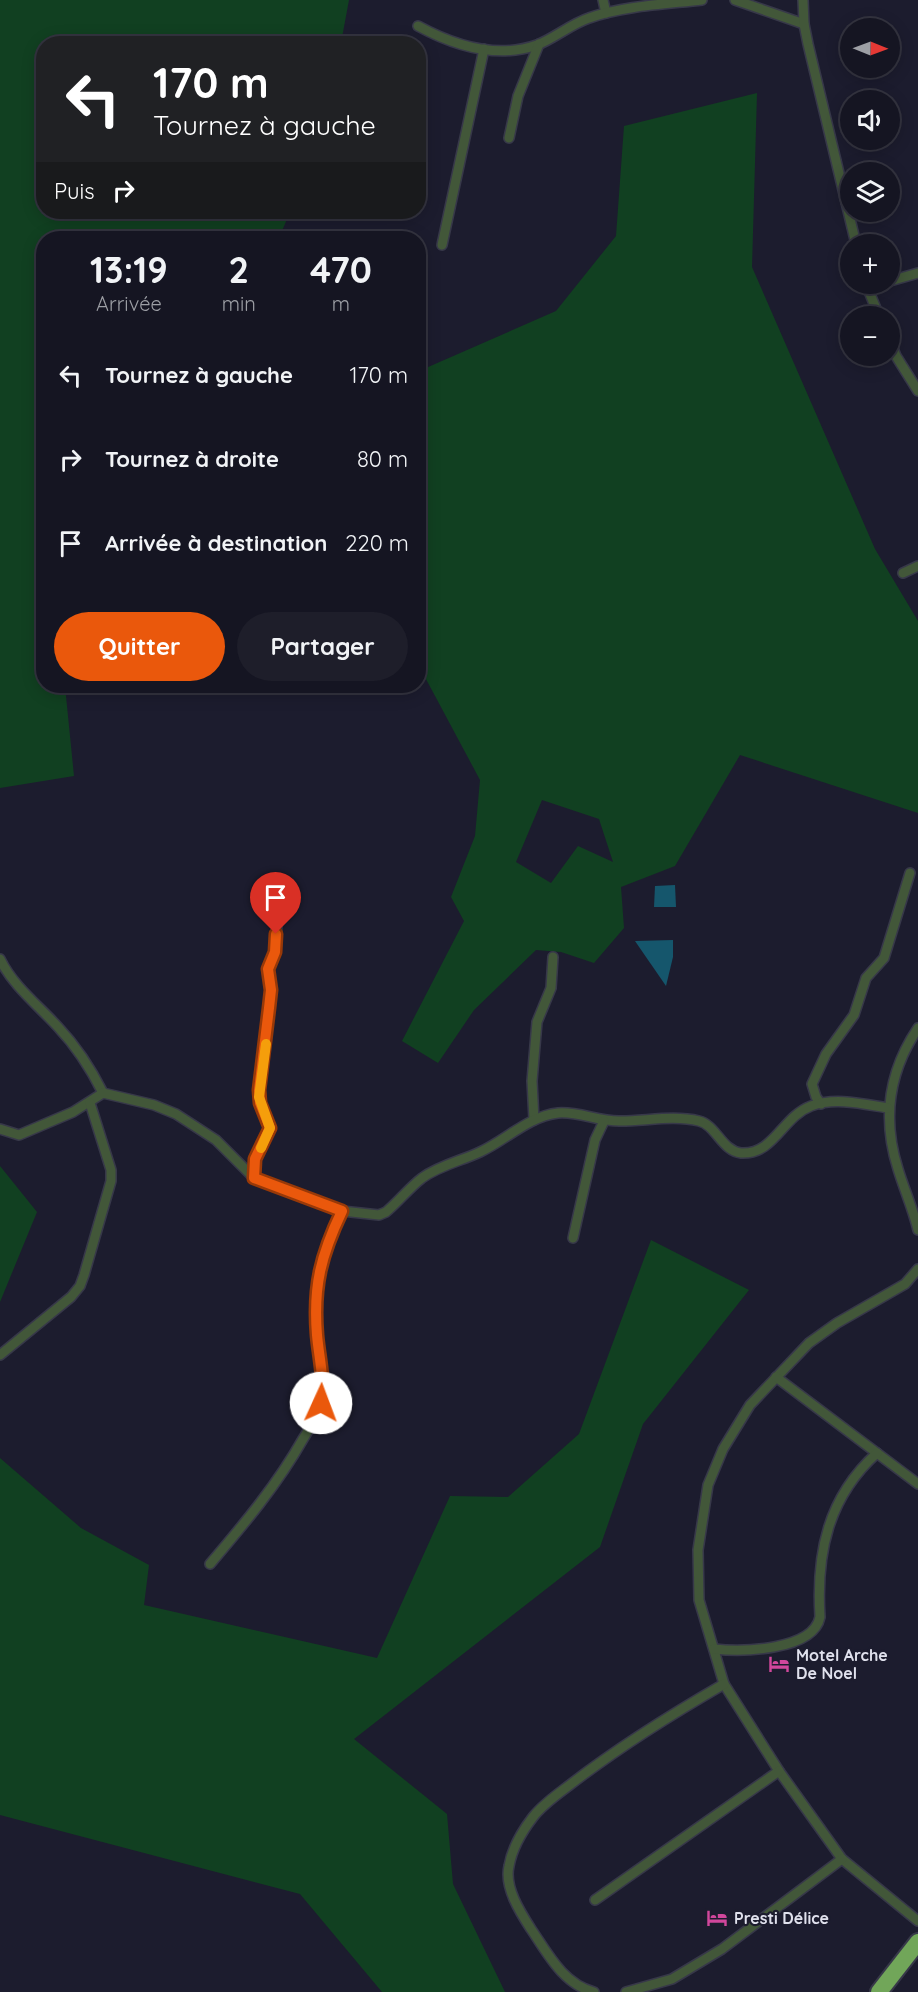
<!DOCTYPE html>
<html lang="fr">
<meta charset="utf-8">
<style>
:root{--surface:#151522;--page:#1e1e2a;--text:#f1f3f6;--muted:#9d9fa5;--line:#343440;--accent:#ea580c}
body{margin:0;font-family:Quicksand,sans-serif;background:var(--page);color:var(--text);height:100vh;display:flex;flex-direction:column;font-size:22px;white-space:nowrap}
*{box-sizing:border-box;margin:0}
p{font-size:20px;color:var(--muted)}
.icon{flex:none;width:33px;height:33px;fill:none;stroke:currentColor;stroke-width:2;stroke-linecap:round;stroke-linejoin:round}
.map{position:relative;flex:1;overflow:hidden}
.side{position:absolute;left:36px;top:231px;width:390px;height:462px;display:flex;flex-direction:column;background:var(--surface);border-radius:24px;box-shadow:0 3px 15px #0003,0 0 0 2px var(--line)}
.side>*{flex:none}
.guide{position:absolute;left:36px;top:36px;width:390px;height:183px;border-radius:24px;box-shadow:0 3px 15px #0003,0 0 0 2px var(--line);background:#202124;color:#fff;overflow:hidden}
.needle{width:39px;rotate:91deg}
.fabs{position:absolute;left:840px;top:18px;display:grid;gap:12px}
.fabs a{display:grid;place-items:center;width:60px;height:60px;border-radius:50%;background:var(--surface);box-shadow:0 3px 15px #0003,0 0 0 2px var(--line);font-size:30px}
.pin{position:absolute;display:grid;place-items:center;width:51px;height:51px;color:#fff;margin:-62px -26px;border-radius:50% 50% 50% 0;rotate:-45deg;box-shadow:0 0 6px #0007}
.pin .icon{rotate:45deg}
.me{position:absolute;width:66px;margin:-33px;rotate:2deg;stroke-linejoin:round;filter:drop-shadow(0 0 4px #0008)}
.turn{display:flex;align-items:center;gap:21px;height:126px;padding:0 18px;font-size:27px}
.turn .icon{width:78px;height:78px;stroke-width:2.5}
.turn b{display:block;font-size:42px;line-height:51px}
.then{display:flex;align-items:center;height:57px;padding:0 18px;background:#0003;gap:12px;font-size:22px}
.eta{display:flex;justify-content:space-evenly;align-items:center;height:102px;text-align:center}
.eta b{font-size:36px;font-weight:700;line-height:42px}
.primary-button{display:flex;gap:12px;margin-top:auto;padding:12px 18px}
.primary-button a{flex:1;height:69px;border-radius:36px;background:var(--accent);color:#fff;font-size:24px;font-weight:700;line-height:69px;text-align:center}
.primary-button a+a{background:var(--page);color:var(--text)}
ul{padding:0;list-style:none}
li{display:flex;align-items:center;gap:18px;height:84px;padding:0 18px}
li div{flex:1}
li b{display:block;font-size:22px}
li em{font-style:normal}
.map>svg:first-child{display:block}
</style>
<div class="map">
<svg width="918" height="1992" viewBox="0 0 918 1992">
<rect width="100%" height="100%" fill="#1c1c2e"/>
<g fill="#114021" fill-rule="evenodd">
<path d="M0,0H349L341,43L44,44V212H290L279,238H44V686H65L74,776L0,788Z"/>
<path d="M757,93L752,267L875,549L918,621V813L740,755L675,866L621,887L624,928L594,963L561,952L536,950L474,1010L438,1063L402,1041L464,921L451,897L475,836L480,780L419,666V371L556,311L616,236L624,126ZM542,800L599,819L613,862L578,846L551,883L516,862Z"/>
<path d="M0,1166L37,1212L0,1302Z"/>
<path d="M651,1240L749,1290L643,1424L600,1547L354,1739L447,1814L453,1884L505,1992H382L300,1894L0,1815V1458L81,1528L149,1565L144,1605L377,1658L450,1496L508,1497L579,1434Z"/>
</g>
<g fill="#15566c">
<path d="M675,885L676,907H654L655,886Z"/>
<path d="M673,940V957L666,986L635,941Z"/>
</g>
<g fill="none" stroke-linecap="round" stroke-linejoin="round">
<g stroke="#373849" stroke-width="12">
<g id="street">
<path d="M603,0L606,13"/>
<path d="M735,0L804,24"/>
<path d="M803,0L804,24L808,44L856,244"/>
<path d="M418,26C453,45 497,59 537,45C555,38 571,24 589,18C622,6 667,4 702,0"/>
<path d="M509,138L518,96L539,44"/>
<path d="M442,245L484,49"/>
<path d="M890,281L918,273"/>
<path d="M866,284L879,316"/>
<path d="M867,287L880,284"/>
<path d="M890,341L896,356L918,391"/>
<path d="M903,573L918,566"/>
<path d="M0,959C13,986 38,1005 58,1027C76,1046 91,1069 103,1093"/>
<path d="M918,1028C889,1071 882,1119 898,1169C904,1189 913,1209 918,1230"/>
<path d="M821,1104L816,1097L812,1084L826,1054L854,1015L866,978L884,958L910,873"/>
<path d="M534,1120L532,1081L537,1022L551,988L553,957"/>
<path d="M0,1129L19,1135L73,1112L103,1093L154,1105L176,1114L216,1140L254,1178L342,1211L379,1215L386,1212C398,1202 409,1188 422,1178C440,1165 461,1161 480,1152C506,1140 529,1116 558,1113C578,1111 600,1122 621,1121C646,1121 674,1115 699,1121C716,1125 722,1151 741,1153C774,1155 782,1117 811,1106C835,1097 863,1104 888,1108"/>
<path d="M254,1178L255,1159L270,1128L259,1103V1090L266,1042L271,990L268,969L275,952L278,915"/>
<path d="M573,1238L595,1140L604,1121"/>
<path d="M918,1269L905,1284L837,1323L809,1343L750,1405L723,1449L708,1485L698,1550L699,1600L724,1684L779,1771L842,1859L918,1921"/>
<path d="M0,1355L71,1297L80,1286L84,1275L111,1181V1170L90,1103"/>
<path d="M776,1377L918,1484"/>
<path d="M210,1564C244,1524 277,1485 303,1439C310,1428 318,1415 321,1402C327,1380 319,1356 317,1334C313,1283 320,1256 342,1211"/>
<path d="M714,1649C741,1652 813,1651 820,1617C816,1553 828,1497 877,1453"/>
<path d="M595,1900L779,1771"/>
<path d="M594,1992C563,1984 548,1954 531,1929C520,1912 504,1887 509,1866C512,1849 523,1830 533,1817C543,1804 558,1794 571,1784C619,1747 672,1714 724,1684"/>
<path d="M626,1992L672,1979L722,1949L842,1859"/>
</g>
</g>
<g stroke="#373849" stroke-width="20">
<path id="highway" d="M879,1992L918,1942"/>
</g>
<use href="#street" stroke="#425739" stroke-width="9"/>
<use href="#highway" stroke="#71a659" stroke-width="16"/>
</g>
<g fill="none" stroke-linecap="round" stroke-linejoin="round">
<g stroke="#983908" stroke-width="15">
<path id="route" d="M276,934L275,952L268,969L271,990L269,1008L259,1090L260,1103L270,1128L255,1159L254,1178L342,1211C321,1255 313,1286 317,1335C319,1358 325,1380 321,1403"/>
</g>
<use href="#route" stroke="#ea580c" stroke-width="10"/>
<path stroke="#f59e0b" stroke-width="10" d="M261,1148L270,1128L259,1097L266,1044"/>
</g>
<defs>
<g id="hotel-bare" transform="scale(1.62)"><path d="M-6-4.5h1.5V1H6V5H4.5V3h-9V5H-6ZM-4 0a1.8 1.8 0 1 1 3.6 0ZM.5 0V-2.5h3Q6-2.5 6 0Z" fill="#d1479c" stroke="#1c1c2e" stroke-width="2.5" paint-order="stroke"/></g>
</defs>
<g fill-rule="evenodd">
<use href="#hotel-bare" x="779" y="1664"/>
<use href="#hotel-bare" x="717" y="1918"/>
</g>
<g text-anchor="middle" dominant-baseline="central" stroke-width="4.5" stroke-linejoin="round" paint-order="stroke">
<g font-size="16" font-weight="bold" fill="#e0e1ed" stroke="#1c1c2e" text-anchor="start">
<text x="796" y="1655">Motel Arche<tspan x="796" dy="18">De Noel</tspan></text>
<text x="734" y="1918">Presti Délice</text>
</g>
</g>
</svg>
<div class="fabs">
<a><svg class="needle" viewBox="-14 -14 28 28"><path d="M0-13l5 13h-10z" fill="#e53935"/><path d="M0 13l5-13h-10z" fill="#9d9fa5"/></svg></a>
<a><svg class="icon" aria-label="sound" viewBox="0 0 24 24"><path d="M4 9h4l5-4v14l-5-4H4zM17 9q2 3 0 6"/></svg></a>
<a><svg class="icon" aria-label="layers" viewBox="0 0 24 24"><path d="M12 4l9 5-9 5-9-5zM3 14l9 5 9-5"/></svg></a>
<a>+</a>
<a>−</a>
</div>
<div class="pin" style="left:276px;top:934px;background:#d93025"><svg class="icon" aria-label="arrive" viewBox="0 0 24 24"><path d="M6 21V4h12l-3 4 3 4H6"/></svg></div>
<svg class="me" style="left:321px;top:1403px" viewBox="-20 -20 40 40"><circle r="19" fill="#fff"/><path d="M0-13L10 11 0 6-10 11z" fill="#ea580c"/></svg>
<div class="guide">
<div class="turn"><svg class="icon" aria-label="left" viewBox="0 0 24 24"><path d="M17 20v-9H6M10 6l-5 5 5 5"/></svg><div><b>170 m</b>Tournez à gauche</div></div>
<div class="then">Puis<svg class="icon" aria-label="right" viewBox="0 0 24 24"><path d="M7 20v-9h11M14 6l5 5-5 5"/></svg></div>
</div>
<section class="side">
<div class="eta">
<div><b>13:19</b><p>Arrivée</p></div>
<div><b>2</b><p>min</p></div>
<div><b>470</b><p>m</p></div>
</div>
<ul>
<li><svg class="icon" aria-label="left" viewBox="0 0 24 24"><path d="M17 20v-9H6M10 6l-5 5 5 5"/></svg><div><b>Tournez à gauche</b></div><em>170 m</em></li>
<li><svg class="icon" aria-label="right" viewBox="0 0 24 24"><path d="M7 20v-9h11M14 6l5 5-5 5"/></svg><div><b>Tournez à droite</b></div><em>80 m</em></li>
<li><svg class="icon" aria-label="arrive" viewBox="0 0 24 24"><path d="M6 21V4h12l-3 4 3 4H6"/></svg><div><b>Arrivée à destination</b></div><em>220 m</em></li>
</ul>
<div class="primary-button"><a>Quitter</a><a>Partager</a></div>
</section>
</div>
